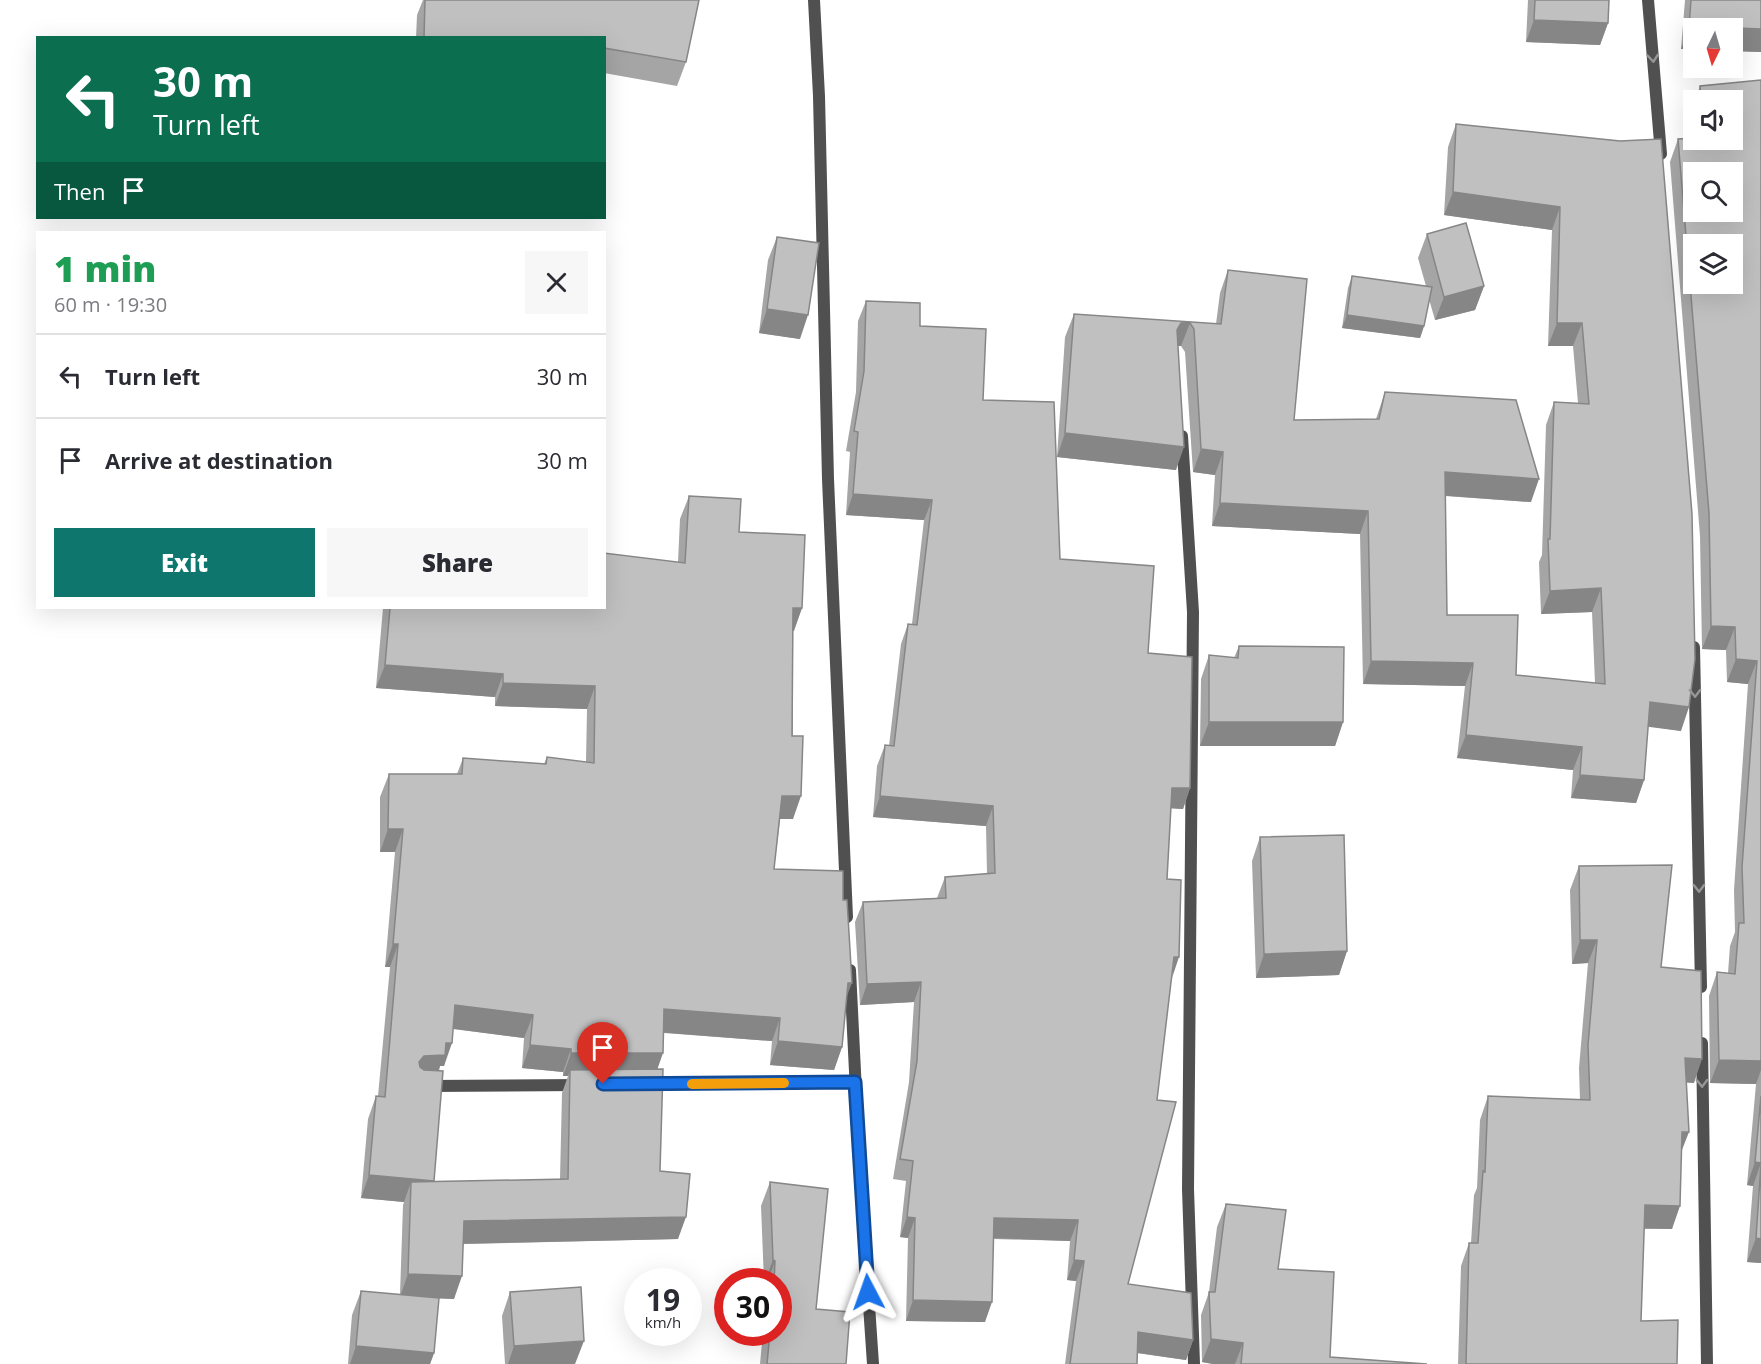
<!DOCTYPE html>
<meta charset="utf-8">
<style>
:root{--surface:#fff;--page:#f7f7f7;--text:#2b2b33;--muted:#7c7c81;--line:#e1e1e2;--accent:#0f766e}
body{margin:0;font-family:"Open Sans",sans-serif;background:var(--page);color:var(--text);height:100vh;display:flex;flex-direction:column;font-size:22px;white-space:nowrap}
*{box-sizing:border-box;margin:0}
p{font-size:20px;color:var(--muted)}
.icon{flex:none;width:33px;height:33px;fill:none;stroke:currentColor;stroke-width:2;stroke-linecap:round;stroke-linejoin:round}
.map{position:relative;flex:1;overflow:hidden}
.side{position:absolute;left:36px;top:231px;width:570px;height:378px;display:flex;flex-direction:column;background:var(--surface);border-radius:0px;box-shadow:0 6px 24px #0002}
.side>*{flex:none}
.guide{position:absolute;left:36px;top:36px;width:570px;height:183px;border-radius:0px;box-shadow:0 6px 24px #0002;background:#0b6e4f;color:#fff;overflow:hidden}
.needle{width:39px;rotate:185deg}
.controls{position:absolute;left:1683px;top:18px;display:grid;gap:12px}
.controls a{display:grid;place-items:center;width:60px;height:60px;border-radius:0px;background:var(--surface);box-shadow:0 6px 24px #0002;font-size:30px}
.speed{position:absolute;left:624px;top:1268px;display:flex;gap:12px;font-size:30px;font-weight:700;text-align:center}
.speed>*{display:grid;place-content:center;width:78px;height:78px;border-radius:50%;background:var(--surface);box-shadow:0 6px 24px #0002;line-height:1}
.speed small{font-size:15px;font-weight:400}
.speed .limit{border:9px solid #d22;background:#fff;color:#111}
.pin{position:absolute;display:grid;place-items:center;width:51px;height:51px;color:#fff;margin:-62px -26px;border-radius:50% 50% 50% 0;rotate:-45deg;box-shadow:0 0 6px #0007}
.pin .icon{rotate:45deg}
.me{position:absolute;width:66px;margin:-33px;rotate:356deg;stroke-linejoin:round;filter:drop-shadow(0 0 4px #0008)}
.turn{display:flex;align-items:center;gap:21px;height:126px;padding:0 18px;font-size:27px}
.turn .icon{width:78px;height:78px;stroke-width:2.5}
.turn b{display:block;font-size:42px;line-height:51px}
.then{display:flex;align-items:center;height:57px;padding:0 18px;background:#0003;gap:12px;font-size:22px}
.round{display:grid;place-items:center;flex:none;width:63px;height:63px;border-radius:0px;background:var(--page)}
.overview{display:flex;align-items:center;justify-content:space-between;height:102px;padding:0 18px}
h1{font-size:36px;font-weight:800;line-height:45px;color:#1e9e55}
.primary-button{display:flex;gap:12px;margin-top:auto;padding:12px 18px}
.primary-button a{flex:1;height:69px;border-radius:0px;background:var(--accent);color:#fff;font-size:24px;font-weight:800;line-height:69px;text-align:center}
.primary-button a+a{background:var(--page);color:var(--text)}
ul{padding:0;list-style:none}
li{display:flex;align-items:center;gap:18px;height:84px;padding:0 18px;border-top:2px solid var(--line)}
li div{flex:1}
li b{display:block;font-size:22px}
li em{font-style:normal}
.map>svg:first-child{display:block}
</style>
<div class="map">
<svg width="1761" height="1364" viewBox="0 0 1761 1364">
<rect width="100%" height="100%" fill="#fff"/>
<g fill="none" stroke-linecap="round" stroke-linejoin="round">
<g stroke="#505050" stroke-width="12">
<path d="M814,0L819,96L828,479L847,917"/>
<path d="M1648,0L1661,154"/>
<path d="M1182,436L1193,612L1188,1189L1194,1364"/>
<path d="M1694,647L1701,987"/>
<path d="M850,970L860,1173L873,1364"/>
<path d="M1702,1043L1707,1364"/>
<path d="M646,1084L855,1082"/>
<path d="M427,1086L581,1085"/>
</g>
</g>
<g fill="#a5a5a5" fill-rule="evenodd">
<path d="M423,0H699L686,62L677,86L604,73V38H416L417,15Z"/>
<path d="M1528,0H1609L1608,23L1600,45L1526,42Z"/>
<path d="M1685,0H1761V52L1732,51V28H1694V49H1681Z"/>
<path d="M1761,80V1263L1747,1262L1753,1186L1747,1185L1756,1084L1710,1083L1709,996L1717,972L1728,973L1730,946L1735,932L1734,890L1748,684L1727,682L1726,650L1702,649L1700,536L1670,162L1678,139L1732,140V100H1695L1700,86Z"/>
<path d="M1694,105V130L1692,109Z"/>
<path d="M1456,124L1620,141L1681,731L1648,726L1644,780L1636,803L1571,798L1573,770L1457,758L1465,686L1363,684L1360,534L1212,526L1215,475L1193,472L1185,352L1181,346H1178L1176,470L1057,457L1065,337L1074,314L1216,324L1220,293L1228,270L1294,420L1376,419L1385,392L1531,502L1445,496L1447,615L1516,675L1595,683L1592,612L1541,614L1539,562L1542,555L1546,425L1554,402L1578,403L1573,346H1548L1552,230L1444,215L1448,147Z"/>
<path d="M1427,234L1484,286L1475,310L1435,320L1429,299L1424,326L1420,338L1342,328L1348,288L1352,276L1426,286L1418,258Z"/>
<path d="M777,237L800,339L759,333L768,260Z"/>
<path d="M866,301L920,326L983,400L1060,559L1148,653L1190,788L1183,809L1171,808L1167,879L1171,978L1128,1284L1193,1340L1186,1360L1137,1353V1364H1065L1076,1281L1067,1280L1070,1241L994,1239L985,1322L906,1321L908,1238L900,1237L906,1181L893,1179L909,1082L914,1002L860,1005L855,922L863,902L937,898L945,877L987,874L986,826L873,817L877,766L885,745L889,746L901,644L908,624H912L924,520L846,515L850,452L846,451L856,392L858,321Z"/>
<path d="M689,496L739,532L802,608L793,631V819H780L774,869L843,900L846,997L842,1047L834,1070L770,1065L772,1041L664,1033L657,1069L660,1171L678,1239L463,1244L454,1299L437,1298L434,1353L430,1364H348L352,1315L361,1291L400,1295L403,1205L404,1202L361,1198L368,1119L376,1096H378L390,967H385L395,852H380V797L389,774H457L463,758L544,764L547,757L586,762L587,709L495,706V697L376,688L383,608H604L678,562L680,519ZM453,1029L524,1038L522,1068L563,1072V1076H568L562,1093L560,1179L433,1182L439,1071L440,1066H444Z"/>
<path d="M1239,646L1343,722L1335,746H1200L1201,679L1209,655L1234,658Z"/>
<path d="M1260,837L1347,951L1339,975L1256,978L1252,861Z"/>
<path d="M1579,866L1661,967L1694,1083L1687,1082L1681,1153L1672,1229H1644L1641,1321L1677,1364H1458L1461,1266L1469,1243H1471L1474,1195L1477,1188L1480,1120L1488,1096L1580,1100L1579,1068L1588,963L1572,964L1570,890Z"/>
<path d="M770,1182L816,1309L846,1364H760L763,1332H778V1281H764L761,1206Z"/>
<path d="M1226,1204L1278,1269L1330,1357L1427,1364H1213L1202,1362L1201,1315L1209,1292L1217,1227Z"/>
<path d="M510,1292L575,1364H505L502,1316Z"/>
</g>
<g fill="#868686">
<path d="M1534,20L1608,23L1600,45L1526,42Z"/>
<path d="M1689,26L1761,29V52L1732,51V28H1694V49H1681Z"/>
<path d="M1453,192L1560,207L1552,230L1444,215Z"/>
<path d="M1484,286L1475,310L1435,320L1444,297Z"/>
<path d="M767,309L808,315L800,339L759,333Z"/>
<path d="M1347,315L1424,326L1420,338L1342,328Z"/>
<path d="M1181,323H1190L1181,346H1173L1177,330Z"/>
<path d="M1557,323H1582L1573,346H1548Z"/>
<path d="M1065,433L1184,447L1176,470L1057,457Z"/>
<path d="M1201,449L1223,452L1215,475L1193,472Z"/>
<path d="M1445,472L1539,479L1531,502L1436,495Z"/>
<path d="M853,494L932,500L924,520L846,515Z"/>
<path d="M1220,503L1368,511L1360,534L1212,526Z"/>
<path d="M1601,588L1592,612L1541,614L1550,591Z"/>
<path d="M793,608H802L794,631H785Z"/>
<path d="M1711,626L1735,627L1726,650L1702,649Z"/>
<path d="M1736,659L1757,661L1748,684L1727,682Z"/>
<path d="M1371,661L1473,663L1465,686L1363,684Z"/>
<path d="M385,665L503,674L495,697L376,688Z"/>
<path d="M503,683L595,686L587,709L495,706Z"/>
<path d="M1650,702L1689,707L1681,731L1642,726Z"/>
<path d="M1209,722H1343L1335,746H1200Z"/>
<path d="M1466,735L1582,747L1573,770L1457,758Z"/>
<path d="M1580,775L1644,780L1636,803L1571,798Z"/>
<path d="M1172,788H1190L1183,809L1164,808Z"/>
<path d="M782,796H801L793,819H774Z"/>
<path d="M880,796L993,806L986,826L873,817Z"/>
<path d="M388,829H403L395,852H380Z"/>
<path d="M1580,940H1597L1588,963L1572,964Z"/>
<path d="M393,944H398L390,967H385Z"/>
<path d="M1347,951L1339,975L1256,978L1264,954Z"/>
<path d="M1174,957H1179L1172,978Z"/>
<path d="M921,982L914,1002L860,1005L867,984Z"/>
<path d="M848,983H852L843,1006Z"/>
<path d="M455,1005L533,1015L524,1038L447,1028Z"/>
<path d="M664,1009L780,1018L772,1041L656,1032Z"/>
<path d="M778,1041L842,1047L834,1070L770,1065Z"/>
<path d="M446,1043H452L444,1066H440L436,1078L415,1079L419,1062L424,1056Z"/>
<path d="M530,1045L571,1049L563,1072L522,1068Z"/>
<path d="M571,1053H663L655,1076L570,1070L568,1076H563Z"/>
<path d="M1685,1058L1702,1059L1694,1083L1677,1082Z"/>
<path d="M1719,1060L1761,1061V1070L1756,1084L1710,1083Z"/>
<path d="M1682,1132H1689L1680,1155Z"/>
<path d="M1755,1162L1761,1163L1753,1186L1747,1185Z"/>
<path d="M369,1175L434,1181L425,1204L411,1182L404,1202L361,1198Z"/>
<path d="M1645,1205L1680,1206L1672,1229L1636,1228Z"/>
<path d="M686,1217L678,1239L456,1244L464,1221Z"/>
<path d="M907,1217L915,1218L908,1238L900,1237Z"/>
<path d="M994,1218L1078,1220L1070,1241L987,1238Z"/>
<path d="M1756,1238L1761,1239V1263L1747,1262Z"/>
<path d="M773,1260L775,1261L768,1281H765Z"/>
<path d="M1074,1260L1084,1261L1076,1281L1067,1280Z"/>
<path d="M408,1274L462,1276L454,1299L400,1297Z"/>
<path d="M913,1300L992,1302L985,1322L906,1321Z"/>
<path d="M1138,1332L1193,1340L1186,1360L1131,1352Z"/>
<path d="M1211,1339L1243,1343L1235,1364H1213L1202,1362Z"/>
<path d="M584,1341L575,1364H508L514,1346Z"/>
<path d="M356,1346L434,1353L430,1364H350Z"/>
</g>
<g fill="#c0c0c0" stroke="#868686" stroke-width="1.5" fill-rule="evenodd">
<path d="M425,0H699L686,62L604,48V38H424Z"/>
<path d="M1535,0H1609L1608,23L1534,20Z"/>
<path d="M1691,0H1761V29L1689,26Z"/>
<path d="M1761,80V1061L1719,1060L1717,972L1735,974L1739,923H1744L1742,867L1757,661L1736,659L1735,627L1711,626L1709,513L1678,139L1694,138V140H1732V100H1701L1700,86ZM1694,172H1732V212H1694ZM1694,244H1732V284H1694Z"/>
<path d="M1456,124L1620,141L1661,139L1692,514L1695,659L1689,707L1650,702L1644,780L1580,775L1582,747L1466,735L1473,663L1371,661L1368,511L1220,503L1223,452L1201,449L1194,329L1190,323H1181L1177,330L1184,447L1065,433L1074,314L1221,324L1228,270L1307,279L1294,420L1379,419L1385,392L1516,400L1539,479L1445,472L1447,615H1518L1516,675L1605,684L1601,588L1550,591L1548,539H1550L1554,402L1589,404L1582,323H1557L1560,207L1453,192Z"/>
<path d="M1466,223L1484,286L1444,297L1427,234Z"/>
<path d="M777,237L819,243L808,315L767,309Z"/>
<path d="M1352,276L1432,287L1424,326L1347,315Z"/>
<path d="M866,301L920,303V326L986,329L983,400L1054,402L1060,559L1154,566L1148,653L1192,657L1190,788H1172L1167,879L1181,880L1179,957H1174L1157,1100L1176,1102L1128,1284L1191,1293L1193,1340L1138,1332L1137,1364H1070L1084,1261L1074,1260L1078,1220L994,1218L992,1302L913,1300L915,1218L907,1217L913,1161L900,1159L917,1061L921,982L867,984L863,902L946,898L945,877L995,873L993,806L880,796L885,745L894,746L908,624L917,625L932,500L853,494L858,432L854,431L864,371Z"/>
<path d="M689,496L741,499L739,532L805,535L802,608H793L792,736H803L801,796H782L774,869L843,871V900H847L852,983H848L842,1047L778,1041L780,1018L664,1009L663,1053H571V1049L530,1045L533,1015L455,1005L452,1043H446L445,1055L424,1056L419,1062L420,1067L424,1070L443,1071L434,1181L369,1175L376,1096L385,1097L398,944H393L403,829H388L389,774H462L463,758L546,764L547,757L594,763L595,686L503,683V674L385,665L390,608H604V553L685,563Z"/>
<path d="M1239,646L1344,647L1343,722H1209V655L1238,658Z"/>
<path d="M1344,835L1347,951L1264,954L1260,837Z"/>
<path d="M1672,865L1661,967L1701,971L1702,1059L1685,1058L1689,1132H1682L1680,1206L1645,1205L1641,1321L1678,1320L1677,1364H1466L1469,1243H1478L1483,1171L1485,1172L1488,1096L1590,1100L1588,1045L1597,940H1580L1579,866Z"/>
<path d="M663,1069L660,1171L690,1174L686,1217L464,1221L462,1276L408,1274L411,1182L568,1179L570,1070Z"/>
<path d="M1761,1096V1163L1755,1162Z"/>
<path d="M1761,1164V1239L1756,1238Z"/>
<path d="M770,1182L828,1189L816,1309L850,1312L846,1364H767L770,1332H778V1281H774L775,1261L773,1260Z"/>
<path d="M1226,1204L1286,1210L1278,1269L1334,1272L1330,1357L1427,1364H1241L1243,1343L1211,1339L1209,1292H1215Z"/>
<path d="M581,1287L584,1341L514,1346L510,1292Z"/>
<path d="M361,1291L439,1298L434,1353L356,1346Z"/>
</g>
<defs><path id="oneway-chevron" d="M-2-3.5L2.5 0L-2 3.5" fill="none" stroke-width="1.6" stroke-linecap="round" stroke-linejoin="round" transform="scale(1.5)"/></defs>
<g stroke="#969696">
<use href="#oneway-chevron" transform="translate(1653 58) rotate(85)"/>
<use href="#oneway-chevron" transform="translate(1695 693) rotate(89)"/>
<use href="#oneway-chevron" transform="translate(1699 888) rotate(89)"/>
<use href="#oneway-chevron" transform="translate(1702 1083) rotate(89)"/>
</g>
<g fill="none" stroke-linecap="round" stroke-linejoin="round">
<g stroke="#114b97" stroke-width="15">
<path id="route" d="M603,1084L855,1082L868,1292"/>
</g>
<use href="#route" stroke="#1a73e8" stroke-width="10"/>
<path stroke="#f59e0b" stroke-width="10" d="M692,1084L784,1083"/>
</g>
</svg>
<div class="controls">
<a><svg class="needle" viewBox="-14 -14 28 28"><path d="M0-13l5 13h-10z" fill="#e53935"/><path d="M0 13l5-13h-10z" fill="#7c7c81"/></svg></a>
<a><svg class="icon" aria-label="sound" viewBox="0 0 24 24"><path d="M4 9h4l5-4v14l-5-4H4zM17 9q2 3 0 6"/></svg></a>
<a><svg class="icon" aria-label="search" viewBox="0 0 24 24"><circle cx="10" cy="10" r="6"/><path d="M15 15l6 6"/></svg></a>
<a><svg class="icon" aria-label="layers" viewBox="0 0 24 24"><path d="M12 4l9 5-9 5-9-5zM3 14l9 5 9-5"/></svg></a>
</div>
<div class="speed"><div>19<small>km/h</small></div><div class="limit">30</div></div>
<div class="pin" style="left:603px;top:1084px;background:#d93025"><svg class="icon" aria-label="arrive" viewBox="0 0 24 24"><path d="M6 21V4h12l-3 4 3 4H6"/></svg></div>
<svg class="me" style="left:868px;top:1292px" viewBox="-20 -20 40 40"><path d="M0-17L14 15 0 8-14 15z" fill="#1a73e8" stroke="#fff" stroke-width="4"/></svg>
<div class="guide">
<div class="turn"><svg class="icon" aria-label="left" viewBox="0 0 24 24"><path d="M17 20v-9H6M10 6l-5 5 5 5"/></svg><div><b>30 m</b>Turn left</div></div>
<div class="then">Then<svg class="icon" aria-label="arrive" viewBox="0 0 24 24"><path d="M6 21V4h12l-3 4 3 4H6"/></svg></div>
</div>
<section class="side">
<div class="overview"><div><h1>1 min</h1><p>60 m · 19:30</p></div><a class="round"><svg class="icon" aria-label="close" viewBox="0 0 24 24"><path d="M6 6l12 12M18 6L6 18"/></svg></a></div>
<ul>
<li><svg class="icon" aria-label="left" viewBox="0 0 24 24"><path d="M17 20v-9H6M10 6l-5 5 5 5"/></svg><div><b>Turn left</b></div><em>30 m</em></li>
<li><svg class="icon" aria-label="arrive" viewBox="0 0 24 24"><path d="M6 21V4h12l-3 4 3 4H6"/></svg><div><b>Arrive at destination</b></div><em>30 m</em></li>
</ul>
<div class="primary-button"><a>Exit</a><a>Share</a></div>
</section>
</div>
